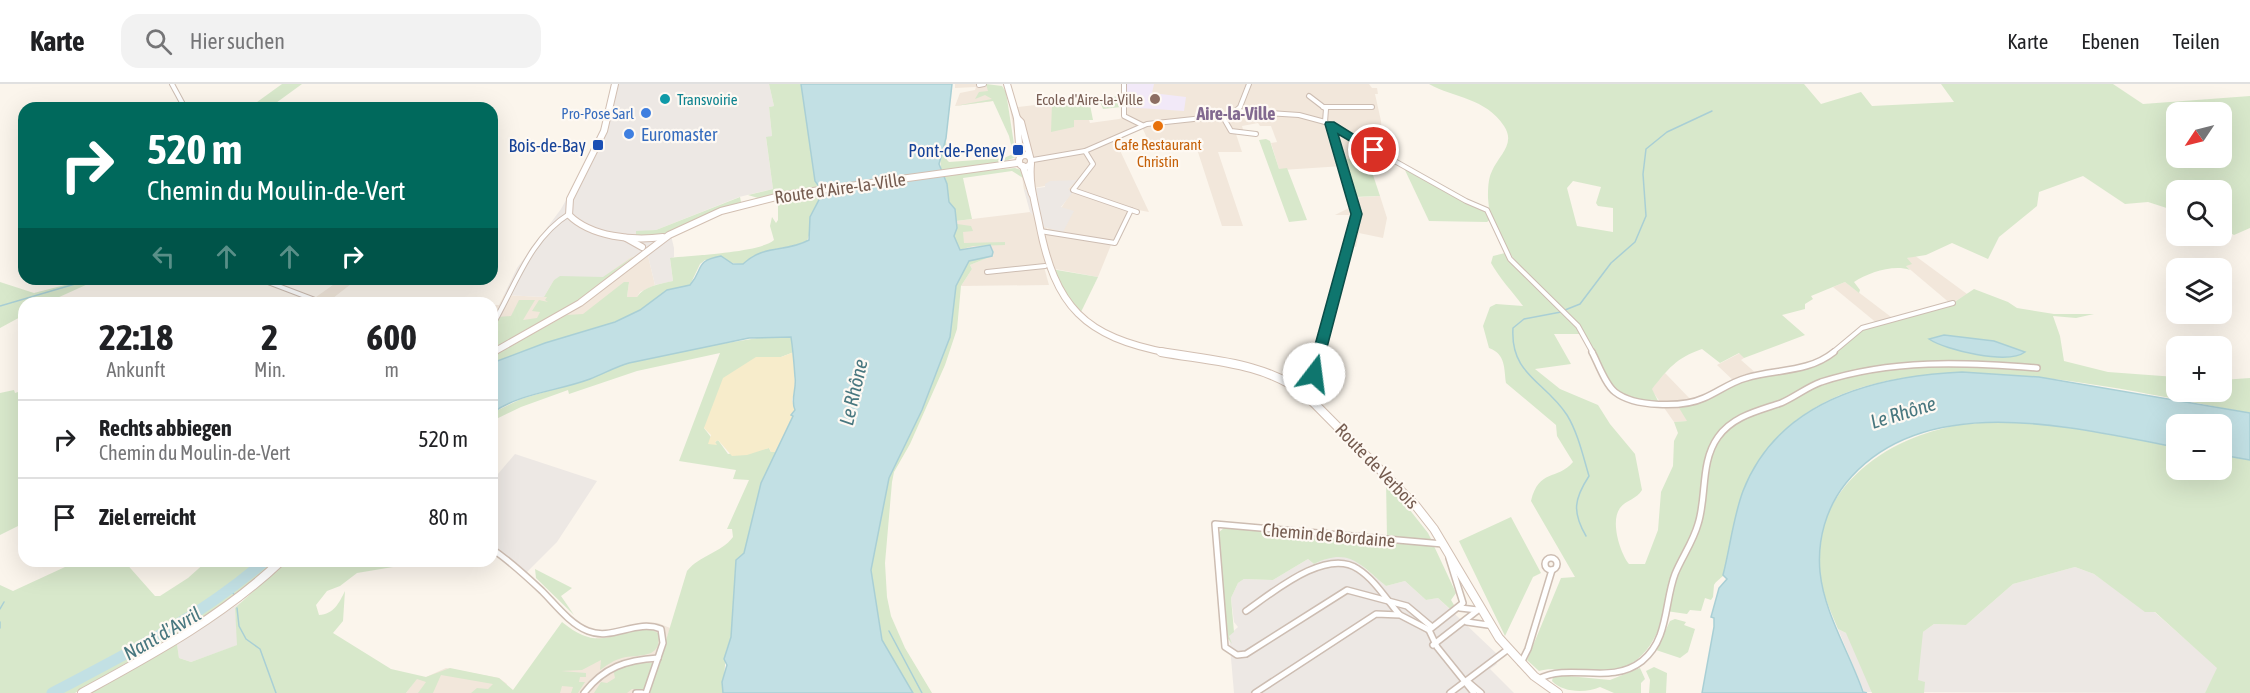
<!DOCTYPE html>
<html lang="de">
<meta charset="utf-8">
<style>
:root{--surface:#fff;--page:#f2f2f2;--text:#202124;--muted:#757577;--line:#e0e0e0}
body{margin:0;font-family:"Asap Condensed",sans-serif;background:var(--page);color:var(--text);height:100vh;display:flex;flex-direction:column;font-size:22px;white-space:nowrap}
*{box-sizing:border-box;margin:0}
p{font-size:20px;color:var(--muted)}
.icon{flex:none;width:33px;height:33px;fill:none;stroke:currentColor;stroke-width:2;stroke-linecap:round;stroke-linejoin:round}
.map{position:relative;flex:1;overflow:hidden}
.side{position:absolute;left:18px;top:213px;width:480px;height:270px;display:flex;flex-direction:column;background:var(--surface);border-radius:18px;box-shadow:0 6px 24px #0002}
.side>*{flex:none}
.top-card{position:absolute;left:18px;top:18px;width:480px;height:183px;border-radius:18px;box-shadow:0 6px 24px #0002;background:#00695c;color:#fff;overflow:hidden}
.needle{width:39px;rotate:235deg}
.buttons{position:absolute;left:2166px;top:18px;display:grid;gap:12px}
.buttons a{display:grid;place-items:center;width:66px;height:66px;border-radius:12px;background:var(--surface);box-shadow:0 6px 24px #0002;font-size:30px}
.pin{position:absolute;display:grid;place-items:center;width:51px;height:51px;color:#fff;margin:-26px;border:3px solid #fff;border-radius:50%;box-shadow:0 2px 6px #0007}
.me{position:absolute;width:66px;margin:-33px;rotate:15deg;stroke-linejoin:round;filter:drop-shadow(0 0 4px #0008)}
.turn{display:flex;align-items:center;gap:21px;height:126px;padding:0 30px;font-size:27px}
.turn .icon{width:78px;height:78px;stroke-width:2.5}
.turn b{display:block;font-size:42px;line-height:51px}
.lanes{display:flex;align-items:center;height:57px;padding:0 30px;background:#0003;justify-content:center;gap:30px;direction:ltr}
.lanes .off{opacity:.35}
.eta{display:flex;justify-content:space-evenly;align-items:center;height:102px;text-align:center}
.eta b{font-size:36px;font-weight:700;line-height:42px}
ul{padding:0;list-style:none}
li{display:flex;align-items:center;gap:18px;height:78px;padding:0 30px;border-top:2px solid var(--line)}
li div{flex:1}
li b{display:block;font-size:22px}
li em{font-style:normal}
header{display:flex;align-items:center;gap:36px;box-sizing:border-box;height:84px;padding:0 30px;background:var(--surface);border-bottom:2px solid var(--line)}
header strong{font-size:28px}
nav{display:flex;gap:33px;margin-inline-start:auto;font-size:21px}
.search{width:420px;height:54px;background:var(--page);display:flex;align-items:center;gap:15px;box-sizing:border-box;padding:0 21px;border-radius:18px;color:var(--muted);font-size:22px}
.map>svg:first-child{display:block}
</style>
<header>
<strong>Karte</strong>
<div class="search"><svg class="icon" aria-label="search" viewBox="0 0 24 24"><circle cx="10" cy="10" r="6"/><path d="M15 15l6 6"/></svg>Hier suchen</div>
<nav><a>Karte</a><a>Ebenen</a><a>Teilen</a></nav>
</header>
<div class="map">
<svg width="2250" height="609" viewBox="0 0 2250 609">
<rect width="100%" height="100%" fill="#fbf5ec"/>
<g fill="#f2e7db">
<path d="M955,0H986L993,17L955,22L960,9L975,6L976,3L955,4Z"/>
<path d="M1122,0H1369L1372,4H1377L1378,10H1375L1381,37L1383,71L1369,65V68H1365L1368,76L1342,74L1343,82L1282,86L1279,85L1271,59L1277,58L1271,42H1260L1258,39L1242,42L1244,49L1236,50L1242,68H1218L1243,142H1222L1196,62L1171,66V64L1150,61L1142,43L1116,58L1149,128L1133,125L1115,162L1111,161L1098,193L1044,183L1049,201L961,202L972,185L970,181L994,171L959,166L956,137L1030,128L1048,145L1072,107L1067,106L1076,96L1024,106L1021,86L1014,75L1017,70L1010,24L1052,19V36H1089L1090,39L1119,35L1122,34Z"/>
<path d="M1380,112L1387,134L1383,154L1359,149L1356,163L1346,161L1354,133L1350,131H1335L1351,123L1348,114Z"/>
<path d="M1914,171L1967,210L1951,220L1906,182V175Z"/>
<path d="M648,172L655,201L640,208L637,213H627L629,198L623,213L492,276V221H499L504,211L544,213L554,196L631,173Z"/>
<path d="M340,196L351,200L333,214L340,218L338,219L309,218Z"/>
<path d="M1845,198L1895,236L1878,240L1833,203Z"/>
<path d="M1740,269L1744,274L1741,276L1758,291L1735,298L1717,281Z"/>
<path d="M1665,289L1692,317L1687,337L1674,338L1651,305Z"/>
<path d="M646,538L658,539L670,544L650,609H551L560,582L593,577L596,554L603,547Z"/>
<path d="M446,584L499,594L507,600L504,609H406L418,593H426Z"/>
</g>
<g fill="#ede8e4">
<path d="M611,0H769L774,22L769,23L772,52L766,54L773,105L739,113L656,146L636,148V151L670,147L674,164V173L670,175L673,197L655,201L648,172L631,173L603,193H560L554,196L544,213L504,211L517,184L561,125L580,91L605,35Z"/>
<path d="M1077,96L1068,105L1073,108L1061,123L1074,127L1063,148L1044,143L1030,128L1024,106L1045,103V100L1050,97Z"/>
<path d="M515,370L597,397L557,458L525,490L492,467V397Z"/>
<path d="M1343,472L1355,476L1386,502L1405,497L1426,516L1438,514L1497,570L1492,574L1497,580L1490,585L1514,609H1234L1229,551L1238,543L1234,538L1231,514L1238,499L1244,495L1273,496L1308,475L1314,480L1328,473Z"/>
<path d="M2075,483L2094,490L2126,513L2134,510L2218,584L2205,609L1864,608L1838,545L1852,552L1923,548L1934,540L1966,541L2013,500Z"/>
<path d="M243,517L235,524L238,561L191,578L179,574L177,560Z"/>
</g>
<path fill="#f2e9f8" d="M1125,0H1154L1152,9L1186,13L1184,27L1124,23Z"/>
<g fill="#d8e8cb" fill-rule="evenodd">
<path d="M282,0H302L269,24H249Z"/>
<path d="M769,0H801L815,97L820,104L758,114L748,111L773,105L766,53L772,52L769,23L774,22Z"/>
<path d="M986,0L1002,2L1006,8L1016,73L1000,79L941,87L940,72L946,56L947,76L949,78L1004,74L1013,70L1009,52L993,17L955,22L992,15L985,11L975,15L979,8L988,7Z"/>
<path d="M1429,0H1804L1821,20L1861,8L1872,22L1954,18L1941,0H2113L2143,20L2250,12V144L2234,151L2222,144V106H2176V127L2148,118L2125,120L2083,92L2039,108L2037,122L1999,153L1988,175L1952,159L1926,171L1907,174L1912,180L1906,182L1910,186C1893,180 1868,189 1854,198L1860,206L1859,209L1845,198L1811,212L1813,215L1805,220V225L1782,231L1805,251L1744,274L1739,269L1720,279L1702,265C1676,274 1668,285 1652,305L1660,321L1616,311L1582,250H1554L1571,280L1535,285L1560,305L1598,321L1610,340L1635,370L1642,406C1637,415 1626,416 1620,424C1610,437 1620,469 1629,480H1645L1658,446L1661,408L1673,382L1674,357L1678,349L1674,338L1687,337L1676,319L1692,317L1734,298L1788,287L1825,274L1857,247L1953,219L1974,205L2008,218L2017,224L2054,230H2094L2076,234L2053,232L2060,252L2064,277L2108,288L2176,293V308H2222V296L2250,294V329C2109,305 1852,232 1757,379C1743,401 1737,426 1732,452C1730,462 1729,482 1723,492C1720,495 1716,497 1714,501L1713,513L1711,516L1705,514L1701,527L1690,526L1687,530L1666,527C1648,577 1631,590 1576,588C1563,587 1552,583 1539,587L1527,576L1561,494L1575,493L1531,417C1539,384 1557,397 1573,378L1557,352L1556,341L1506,299C1504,285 1506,270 1489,264L1483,242L1490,223L1496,220L1523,222C1512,207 1500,195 1491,179L1493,172L1505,169L1515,182L1549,214C1523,186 1490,155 1488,114C1488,105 1488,95 1492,87C1499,71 1516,60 1504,42C1486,14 1454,14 1429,0ZM2176,28H2222V74H2176ZM1573,97L1601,103L1596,119L1598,122L1613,124V148L1577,142L1567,104Z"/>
<path d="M1122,12L1121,23L1103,25L1101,20L1090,21L1093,36H1074V43L1051,48L1052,19Z"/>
<path d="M1266,55L1270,57L1279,85L1287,84L1307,136L1289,138L1259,56Z"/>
<path d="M1341,74L1368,76L1380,112L1353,113Z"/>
<path d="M1015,84L1021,86L1023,94L1012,87L963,94L972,135L956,137L955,125L949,118L944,91Z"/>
<path d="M1404,84L1484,126L1491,135L1487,138L1429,137Z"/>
<path d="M823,108L810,132L811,146L807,157C782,167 764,162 743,180L705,176L700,180L690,201L667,206L640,226L615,238L545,259L492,279V272L567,231L583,230L624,198H629L627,213H637C644,202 660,200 673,197L670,174C692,171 759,169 774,156L770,142L772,133L776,139L778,136V115Z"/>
<path d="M740,113L741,118L713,127L661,151H636V147L656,146Z"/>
<path d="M957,140L971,142L973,147L963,148L964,159L1005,158V161L973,162L959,166L954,152Z"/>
<path d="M634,172L587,212L492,265V244L498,233L511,232L519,216H535L523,236L537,234L540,228L532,227L539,216L548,218L545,216L547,213H544L554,196L560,192L603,193Z"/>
<path d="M992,172L970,181L972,185L961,202L957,245L945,281L910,360L894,388L892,398L885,479L887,513L891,532L905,564L932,609H913L882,556L871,486L889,394L922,326L940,279L950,253L956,202L969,177Z"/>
<path d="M1051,185L1098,193L1081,228L1070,217Z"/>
<path d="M88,195H99L46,219H24V231L0,244V198L34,209Z"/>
<path d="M771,252H791L794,268L781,273H762L704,344L717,361L715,358L718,356L728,370L769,364L771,368H777L761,399L744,469L736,476L731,553L726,567L723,609H650L687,487C700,471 721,469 733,453L732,445H727L749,396L733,395L736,386L679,377L720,269L637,287L569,310L568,306L521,323L492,337V329L521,315L592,294L619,281L683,266Z"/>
<path d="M14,306L15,309L24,306V439L0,451V309Z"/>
<path d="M1982,338C2048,336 2113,351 2176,363V386H2222V371L2250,376V609H2205L2217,584L2155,528H2145L2094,490L2075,483L2013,500L1966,541L1934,540L1923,548L1918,596L1925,598L1924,609H1872L1846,549L1838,545C1831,528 1823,511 1820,492C1809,424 1861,372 1921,351C1935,346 1950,342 1965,340C1971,339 1977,340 1982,338Z"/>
<path d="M1386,396L1428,449L1431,455L1429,457L1387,454Z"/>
<path d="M1511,433L1541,489L1533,493L1505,552L1459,457Z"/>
<path d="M1225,443L1434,462L1456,509L1451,516L1454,521L1450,525L1438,514L1426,516L1405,497L1386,502C1359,480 1349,463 1314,480L1308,475L1273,496L1244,495L1238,499L1231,514L1234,548L1229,552L1232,560L1226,552L1218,449Z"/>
<path d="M78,477H124L155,512H160L188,494L207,477H276L221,524L75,609H0V501L13,507Z"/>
<path d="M286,477H380L399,482L357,489L340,502L327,507L316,521L319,531C334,530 339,519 345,507L343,537L333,549L391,585L426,593L450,584L499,594L513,606L562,538C600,569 611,547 650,545L658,549C663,576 639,570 622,574C614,576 607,581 600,586L601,576L582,586L561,587L586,589V593H580L579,598H585L578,609H571L573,603L562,602L560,609H471L477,604L488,605L493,600L441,591L433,609H418L426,598L417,595L406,609H89L177,560L179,574L191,578L237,561L235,524Z"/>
<path d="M535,485L572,504L561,512L574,531L536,494Z"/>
<path d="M1675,535L1686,538L1684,541L1695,545L1688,568L1680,574L1656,566L1670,537Z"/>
<path d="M631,578L653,579L644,606L632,605L627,609H594L601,598L607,599L615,594L613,584Z"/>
<path d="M1654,583L1667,589L1666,609H1649L1650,596L1646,587Z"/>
<path d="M1640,584L1645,595L1641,599V609H1614L1600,603C1586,609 1563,609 1552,597L1553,593L1558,591L1610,596Z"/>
</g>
<path fill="#f7eccb" d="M794,268L795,305L792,316L795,326L777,368H771L769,364L747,371L732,372L718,356L715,358L717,361L708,360L711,351L704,344L723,294L756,273H781Z"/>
<g fill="#c2e0e4" stroke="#a9cfd5" stroke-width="1.5">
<path d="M801,0H952L946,54L939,80L947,100L949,118L955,125L957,144L954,152L960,166L990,161L993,168L992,172L969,177L956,202L950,253L940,279L922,326L889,394L871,486L882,556L913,609H723L722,598L727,581L724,575L731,553L736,476L744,469L761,399L793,332L791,331L795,326C790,316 797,305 795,293C794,279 793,266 791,253L749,254L629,279C615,283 603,290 590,295C558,307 520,309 492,329V279L545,259L615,238L640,226L667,206L690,201C704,185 694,177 721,172L733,180H743C764,160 785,169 809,156L810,133L823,108L815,97Z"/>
<path d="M1944,251L1994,257L2025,268C2008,281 1945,266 1929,255Z"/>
<path d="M1962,288L2039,293L2250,329V376L2222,371V340H2176V363C2074,344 1923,304 1846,399C1826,424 1817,456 1820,488C1824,529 1850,570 1863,608L1867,609H1702L1714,543V534L1711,533L1719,504L1727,495L1723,491C1730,464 1733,434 1743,407C1778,317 1874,292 1962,288Z"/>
</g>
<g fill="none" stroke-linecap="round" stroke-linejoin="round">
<g stroke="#a9cfd5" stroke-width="1.5">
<path d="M0,222L92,195"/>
<path d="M1565,226L1580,220L1611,179L1635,158L1646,132L1643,90L1646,65L1667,48L1712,27"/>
<path d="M1561,228L1524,235L1513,244C1510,291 1545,297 1567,331C1578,349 1583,372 1589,392C1574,415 1572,428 1586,452"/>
<path d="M231,506L235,512"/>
<path d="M237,524L239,542L246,555L260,565L276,609"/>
<path d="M0,525L4,518"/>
<path d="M0,538V544"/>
<path d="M889,547L922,609"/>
</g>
<path stroke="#c2e0e4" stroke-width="11" d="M52,609C130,568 197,535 265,477"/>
<g stroke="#cdbdb2" stroke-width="6">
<g id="street-far1">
<path d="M172,0L185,24"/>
<path d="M1124,0V32L1142,41"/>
<path d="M979,1L984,0"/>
<path d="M1309,12L1326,25L1325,38"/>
<path d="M1323,23H1372"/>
<path d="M1237,27L1299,31L1325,38L1466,117L1487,126L1510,175L1578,242L1593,269"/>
<path d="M1223,33L1231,47L1256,50"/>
<path d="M1085,67L1093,80L1073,106L1137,128"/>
<path d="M1033,76L1085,67L1147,40L1231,31L1240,23L1249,0"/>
<path d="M1040,147L1115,159L1131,126"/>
<path d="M987,188L1045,182"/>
<path d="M260,195L323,219"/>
<path d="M492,242C515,203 529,155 569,130"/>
<path d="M1318,269L1357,130L1330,40"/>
<path d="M1832,269L1862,244L1953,219"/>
</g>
</g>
<g stroke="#cdbdb2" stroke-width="8">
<g id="street">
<path d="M1592,268C1598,279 1605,300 1615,308C1634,323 1682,324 1704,314C1718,308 1731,298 1746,294C1775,285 1808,289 1834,268"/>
<path d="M1306,311L1318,268"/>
<path d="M492,465C510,477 526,492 542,507C555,520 570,540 588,547C612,557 636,535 661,545L663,559L646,609"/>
<circle cx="1551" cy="480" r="6"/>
<path d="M1449,474L1463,519L1429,546L1437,563L1474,609"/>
<path d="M1246,527C1272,509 1326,463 1358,485C1375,496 1386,515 1399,530"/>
<path d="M1467,538L1488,541"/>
<path d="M1432,543L1407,522L1347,506L1246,570L1237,571L1225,563L1215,440L1443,460"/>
<path d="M1433,561L1478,526L1460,524"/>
<path d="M1521,579L1528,565L1552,486"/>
<path d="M1538,595C1572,578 1610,602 1642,577C1669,555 1664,519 1675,490C1682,473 1693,458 1698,440C1707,412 1700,378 1718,353C1733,332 1758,327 1781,319C1795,313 1807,303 1821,298C1892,275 1964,278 2037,284"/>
<path d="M1467,597L1481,609"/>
<path d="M584,609C604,583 626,576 658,574"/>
<path d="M636,609H642"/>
<path d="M1255,609L1376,530L1400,531L1429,546"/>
<path d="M1450,609L1507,566"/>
</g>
</g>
<g stroke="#d2bfb2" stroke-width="8">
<g id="secondary-far1">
<path d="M615,0L604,47L570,115L569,131C591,153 633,157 663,153"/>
<path d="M1007,0L1017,34L1020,73"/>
<path d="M1017,34L1021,38L1030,73"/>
<circle cx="1025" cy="77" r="6"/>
<path d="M1031,80C1029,100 1035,119 1039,139C1055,223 1084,253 1169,269"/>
<path d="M1023,82L1032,110"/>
<path d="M626,154L642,163"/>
<path d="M492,269L580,219L669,151L721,127L784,111L1017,79"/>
</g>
</g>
<g stroke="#d2bfb2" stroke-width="10">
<g id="secondary">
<path d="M1161,268C1211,277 1265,278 1306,311L1416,422L1434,445L1499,554L1534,592L1558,609"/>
<path d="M492,269L494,268"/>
<path d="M82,609C153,570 222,533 281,477"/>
</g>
</g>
<use href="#street-far1" stroke="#fff" stroke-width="4"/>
<use href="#street" stroke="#fff" stroke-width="5"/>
<use href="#secondary-far1" stroke="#fff" stroke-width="6"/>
<use href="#secondary" stroke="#fff" stroke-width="8"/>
</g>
<path fill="#0f766e" stroke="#0a4d48" stroke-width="1.5" d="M1326,38H1334L1379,66L1370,69L1338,50L1362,130L1320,290L1314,295L1307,290L1351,130L1325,40Z"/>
<circle fill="#0f9aa8" stroke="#fef9f3" stroke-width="2" cx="665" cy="15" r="6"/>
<circle fill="#8d6e63" stroke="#fef9f3" stroke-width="2" cx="1155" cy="15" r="6"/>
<g fill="#3f7fe0" stroke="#fef9f3" stroke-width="2">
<circle cx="646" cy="29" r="6"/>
<circle cx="629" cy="50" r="6"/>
</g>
<circle fill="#e8710a" stroke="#fef9f3" stroke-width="2" cx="1158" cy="42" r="6"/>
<g fill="#1a4fb4" stroke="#fef9f3" stroke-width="2">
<rect x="592" y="55" width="12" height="12" rx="3"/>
<rect x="1012" y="60" width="12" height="12" rx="3"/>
</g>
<g text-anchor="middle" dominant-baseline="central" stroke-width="4.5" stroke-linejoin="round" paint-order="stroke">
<g font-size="15" fill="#0d838f" stroke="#fef9f3" text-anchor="start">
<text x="677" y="15">Transvoirie</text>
</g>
<g font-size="15" fill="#785e54" stroke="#fef9f3" text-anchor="end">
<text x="1143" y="15">Ecole d'Aire-la-Ville</text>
</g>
<g font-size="15" fill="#366cbe" stroke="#fef9f3" text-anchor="end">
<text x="634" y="29">Pro-Pose Sarl</text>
</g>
<g font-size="15" fill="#c56008" stroke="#fef9f3">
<text x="1158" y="60">Cafe Restaurant<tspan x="1158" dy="17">Christin</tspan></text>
</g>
<g font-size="18" font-weight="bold" fill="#826990" stroke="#fef9f3">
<text x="1236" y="29">Aire-la-Ville</text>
</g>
<g font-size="18" fill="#366cbe" stroke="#fef9f3" text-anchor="start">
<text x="641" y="50">Euromaster</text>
</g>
<g font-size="18" fill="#164399" stroke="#fef9f3" text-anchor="end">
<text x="586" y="61">Bois-de-Bay</text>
<text x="1006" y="66">Pont-de-Peney</text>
</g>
<g font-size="18" fill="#755c50" stroke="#fef9f3">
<text transform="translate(840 104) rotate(-8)">Route d'Aire-la-Ville</text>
<text transform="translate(1377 382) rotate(46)">Route de Verbois</text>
<text transform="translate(1329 451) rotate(5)">Chemin de Bordaine</text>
</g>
<g font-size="20" font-style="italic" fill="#48777f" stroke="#fef9f3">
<text transform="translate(853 308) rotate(-77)">Le Rhône</text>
<text transform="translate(1903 328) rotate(-17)">Le Rhône</text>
<text transform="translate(162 549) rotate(-30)">Nant d'Avril</text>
</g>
</g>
</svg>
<div class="buttons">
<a><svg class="needle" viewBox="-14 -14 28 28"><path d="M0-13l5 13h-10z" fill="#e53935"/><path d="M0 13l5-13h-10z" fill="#757577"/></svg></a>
<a><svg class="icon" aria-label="search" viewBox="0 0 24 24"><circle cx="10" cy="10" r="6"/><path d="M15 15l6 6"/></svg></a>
<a><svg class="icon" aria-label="layers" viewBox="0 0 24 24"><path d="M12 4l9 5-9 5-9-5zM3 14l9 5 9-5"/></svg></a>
<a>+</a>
<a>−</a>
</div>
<div class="pin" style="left:1374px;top:66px;background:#d93025"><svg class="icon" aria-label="arrive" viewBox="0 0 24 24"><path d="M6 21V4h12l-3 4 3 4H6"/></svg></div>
<svg class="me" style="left:1314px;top:290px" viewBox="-20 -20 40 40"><circle r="19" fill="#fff"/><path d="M0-13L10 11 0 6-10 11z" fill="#0f766e"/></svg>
<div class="top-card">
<div class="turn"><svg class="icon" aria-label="right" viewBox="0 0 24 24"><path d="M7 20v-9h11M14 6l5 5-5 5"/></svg><div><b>520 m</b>Chemin du Moulin-de-Vert</div></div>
<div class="lanes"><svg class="icon off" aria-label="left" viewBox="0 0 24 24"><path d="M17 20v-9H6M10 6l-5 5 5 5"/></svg><svg class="icon off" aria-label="ahead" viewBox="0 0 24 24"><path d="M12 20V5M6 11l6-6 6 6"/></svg><svg class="icon off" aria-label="ahead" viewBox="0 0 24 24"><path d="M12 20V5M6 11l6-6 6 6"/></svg><svg class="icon" aria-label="right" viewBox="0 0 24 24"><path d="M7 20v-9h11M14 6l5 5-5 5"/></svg></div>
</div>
<section class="side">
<div class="eta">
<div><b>22:18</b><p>Ankunft</p></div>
<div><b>2</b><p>Min.</p></div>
<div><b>600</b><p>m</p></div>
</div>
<ul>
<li><svg class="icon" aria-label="right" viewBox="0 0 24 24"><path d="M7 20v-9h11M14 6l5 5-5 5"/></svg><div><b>Rechts abbiegen</b><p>Chemin du Moulin-de-Vert</p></div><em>520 m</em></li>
<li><svg class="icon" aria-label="arrive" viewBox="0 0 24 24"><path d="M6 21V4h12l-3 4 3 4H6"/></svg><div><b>Ziel erreicht</b></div><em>80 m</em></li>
</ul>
</section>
</div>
